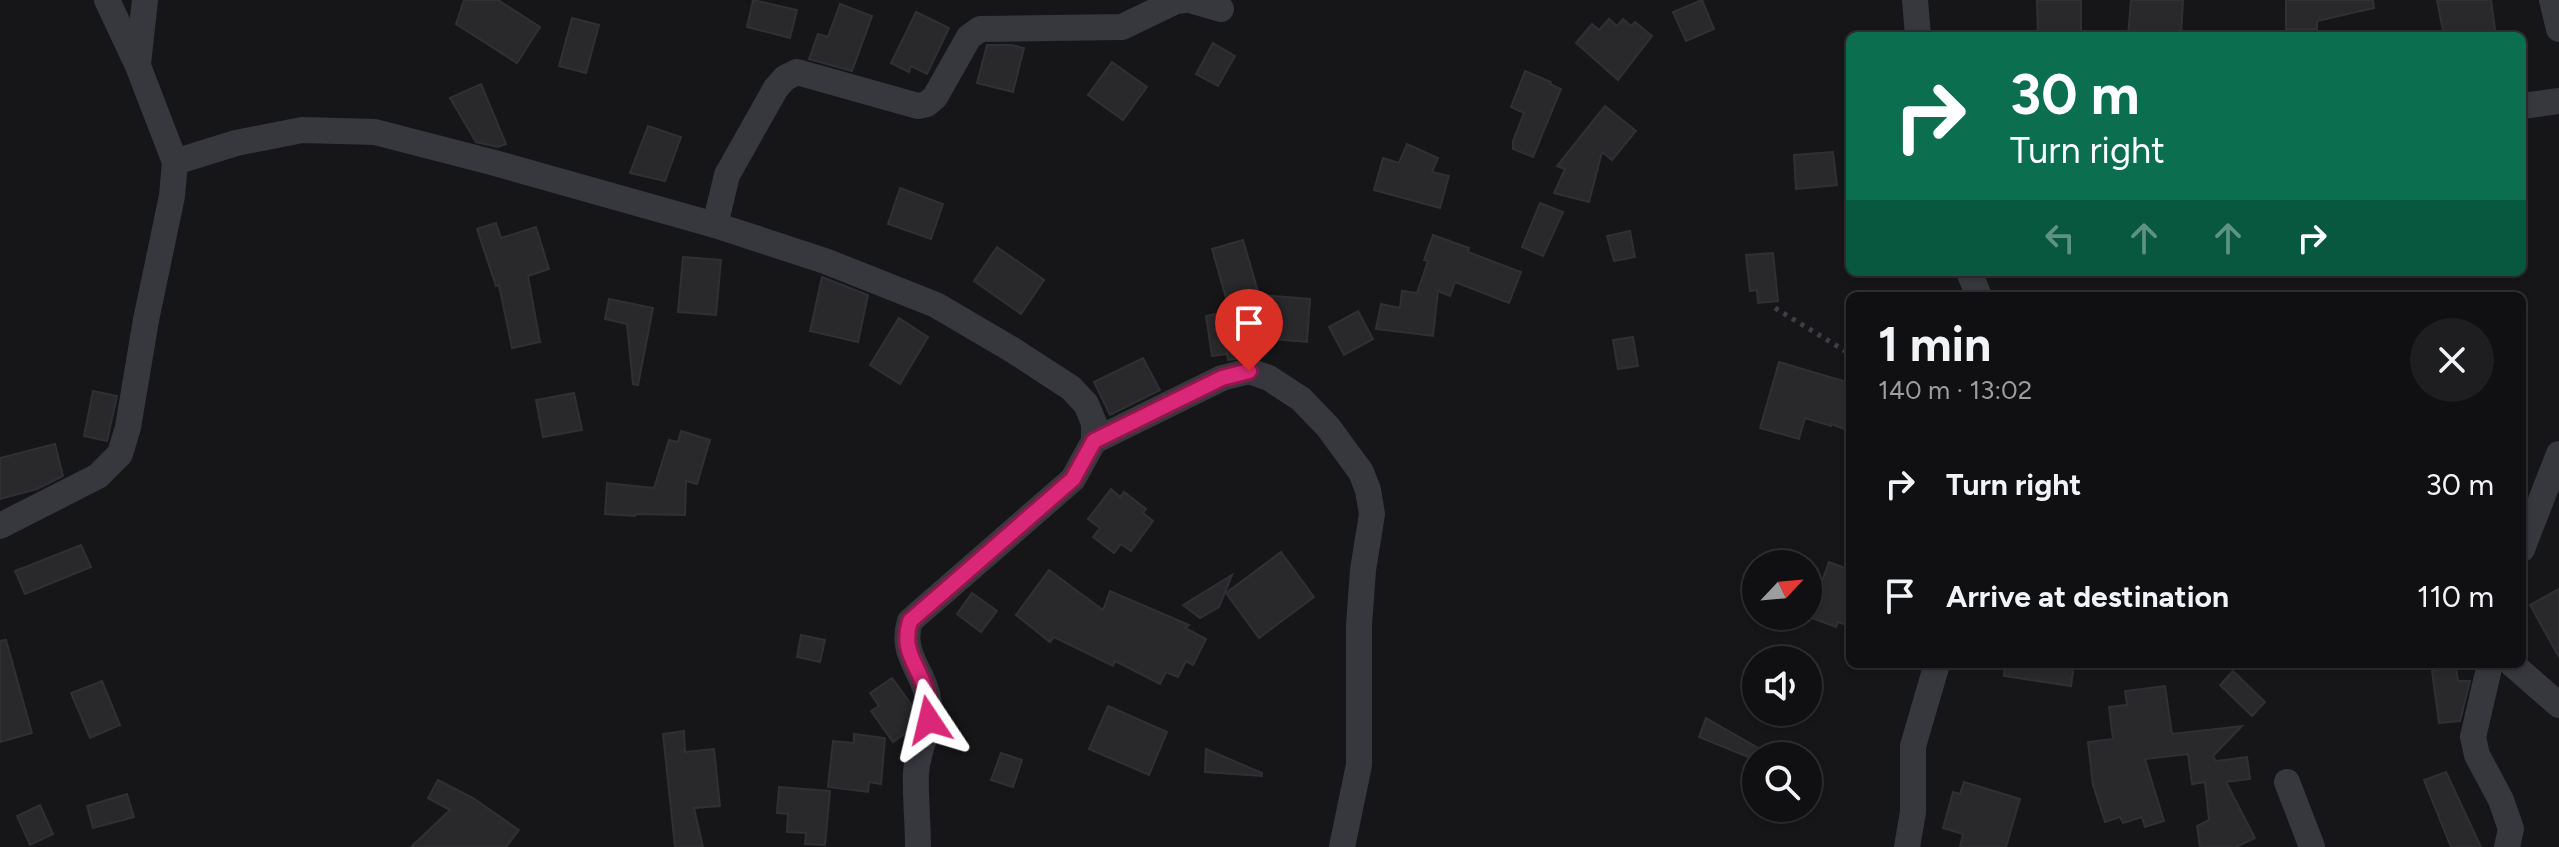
<!DOCTYPE html>
<meta charset="utf-8">
<style>
:root{--surface:#101012;--page:#1e1e20;--text:#f1f3f6;--muted:#9c9d9f;--line:#303032}
body{margin:0;font-family:Figtree,sans-serif;background:var(--page);color:var(--text);height:100vh;display:flex;flex-direction:column;font-size:30px;white-space:nowrap}
*{box-sizing:border-box;margin:0}
p{font-size:26px;color:var(--muted)}
.icon{flex:none;width:44px;height:44px;fill:none;stroke:currentColor;stroke-width:2;stroke-linecap:round;stroke-linejoin:round}
.map{position:relative;flex:1;overflow:hidden}
.sheet{position:absolute;left:1846px;top:292px;width:680px;height:376px;display:flex;flex-direction:column;background:var(--surface);border-radius:12px;box-shadow:0 2px 6px #0004,0 0 0 2px var(--line)}
.sheet>*{flex:none}
.banner{position:absolute;left:1846px;top:32px;width:680px;height:244px;border-radius:12px;box-shadow:0 2px 6px #0004,0 0 0 2px var(--line);background:#0b6e4f;color:#fff;overflow:hidden}
.needle{width:52px;rotate:64deg}
.tools{position:absolute;left:1742px;top:550px;display:grid;gap:16px}
.tools a{display:grid;place-items:center;width:80px;height:80px;border-radius:50%;background:var(--surface);box-shadow:0 2px 6px #0004,0 0 0 2px var(--line);font-size:40px}
.pin{position:absolute;display:grid;place-items:center;width:68px;height:68px;color:#fff;margin:-82px -34px;border-radius:50% 50% 50% 0;rotate:-45deg;box-shadow:0 0 8px #0007}
.pin .icon{rotate:45deg}
.me{position:absolute;width:88px;margin:-44px;rotate:350deg;stroke-linejoin:round;filter:drop-shadow(0 0 6px #0008)}
.turn{display:flex;align-items:center;gap:28px;height:168px;padding:0 32px;font-size:36px}
.turn .icon{width:104px;height:104px;stroke-width:2.5}
.turn b{display:block;font-size:56px;line-height:68px}
.lanes{display:flex;align-items:center;height:76px;padding:0 32px;background:#0003;justify-content:center;gap:40px;direction:ltr}
.lanes .off{opacity:.35}
.round{display:grid;place-items:center;flex:none;width:84px;height:84px;border-radius:42px;background:var(--page)}
.summary{display:flex;align-items:center;justify-content:space-between;height:136px;padding:0 32px}
h1{font-size:48px;font-weight:700;line-height:60px}
ul{padding:0;list-style:none}
li{display:flex;align-items:center;gap:24px;height:112px;padding:0 32px}
li div{flex:1}
li b{display:block;font-size:30px}
li em{font-style:normal}
.map>svg:first-child{display:block}
</style>
<div class="map">
<svg width="2559" height="847" viewBox="0 0 2559 847">
<rect width="100%" height="100%" fill="#161618"/>
<g fill="#29292c" stroke="#303034" stroke-width="2">
<path d="M464,0H498L540,27L517,63L456,24Z"/>
<path d="M753,0L797,10L790,38L747,27Z"/>
<path d="M1702,0L1714,29L1686,41L1673,12Z"/>
<path d="M2037,0H2081V36H2038Z"/>
<path d="M2131,0H2183L2181,36H2128Z"/>
<path d="M2286,0H2373L2374,8L2317,21V29H2286Z"/>
<path d="M2437,0H2491L2496,36H2444Z"/>
<path d="M840,4L872,16L852,71L809,59L818,34L828,37Z"/>
<path d="M916,12L949,28L927,74L911,66L909,72L891,63Z"/>
<path d="M572,18L599,25L586,73L559,66Z"/>
<path d="M1609,19L1617,26L1623,19L1631,26L1635,22L1652,36L1618,80L1576,43L1592,24L1599,30Z"/>
<path d="M1213,43L1235,56L1218,86L1196,74Z"/>
<path d="M987,45H1011L1024,48L1013,92L977,83Z"/>
<path d="M1112,62L1147,87L1123,120L1088,95Z"/>
<path d="M1525,71L1551,82L1550,84L1561,89L1533,157L1513,149V141L1524,113L1511,107Z"/>
<path d="M481,84L506,144L498,147L476,142L450,98Z"/>
<path d="M1605,106L1636,131L1612,160L1602,152L1589,202L1554,193L1565,169L1557,166Z"/>
<path d="M648,126L681,137L665,181L630,173Z"/>
<path d="M1407,144L1438,158L1432,172L1449,176L1440,208L1374,190L1383,158L1399,163Z"/>
<path d="M1833,152L1837,185L1796,189L1794,155Z"/>
<path d="M900,188L943,204L931,239L888,224Z"/>
<path d="M1540,203L1563,212L1543,256L1522,247Z"/>
<path d="M496,223L501,238L536,227L549,269L528,276L540,342L512,348L499,285L496,286L477,229Z"/>
<path d="M1630,231L1635,257L1614,261L1607,236Z"/>
<path d="M1433,235L1469,248L1468,252L1521,272L1509,303L1455,282L1450,296L1438,291L1433,336L1376,329L1381,304L1400,308L1402,291L1417,293L1428,261L1424,260Z"/>
<path d="M1243,240L1259,295L1310,299L1307,342L1251,337L1254,356L1228,360L1227,354L1212,356L1206,316L1221,313L1220,307L1228,305L1212,249Z"/>
<path d="M997,247L1044,280L1021,314L974,281Z"/>
<path d="M1773,253L1778,301L1758,303L1757,290L1750,291L1746,255Z"/>
<path d="M683,257L721,260L716,315L678,312Z"/>
<path d="M822,277L868,295L858,342L810,331Z"/>
<path d="M609,299L653,308L638,385L633,384L627,324L605,319Z"/>
<path d="M1358,311L1373,339L1344,355L1329,327Z"/>
<path d="M899,318L928,337L900,384L870,365Z"/>
<path d="M1633,337L1638,366L1618,369L1613,340Z"/>
<path d="M1143,358L1160,390L1110,415L1094,382Z"/>
<path d="M1779,362L1850,383V431L1831,424V426L1805,418L1799,439L1760,428Z"/>
<path d="M93,391L117,396L107,441L84,436Z"/>
<path d="M574,393L582,430L543,437L536,400Z"/>
<path d="M681,431L710,440L697,484L686,481L685,515L635,514V516L605,514L607,483L654,488L669,440L678,442Z"/>
<path d="M55,444L63,476L37,489L0,499V458Z"/>
<path d="M1111,489L1120,497L1124,492L1146,509L1143,513L1153,521L1131,551L1121,544L1114,553L1093,537L1100,528L1088,519Z"/>
<path d="M81,545L91,567L25,594L15,571Z"/>
<path d="M1281,552L1314,597L1259,638L1226,593Z"/>
<path d="M1829,562L1850,570V626L1838,622L1836,627L1809,617Z"/>
<path d="M1049,570L1103,610L1110,591L1189,625L1185,628L1206,639L1193,665L1186,661L1178,677L1166,672L1160,684L1115,661L1113,666L1054,637L1050,642L1016,615Z"/>
<path d="M1232,575L1219,607L1200,618L1183,605Z"/>
<path d="M2559,589V657L2530,605Z"/>
<path d="M972,593L997,611L981,632L957,614Z"/>
<path d="M801,635L825,640L820,662L797,657Z"/>
<path d="M6,640L32,733L0,742V641Z"/>
<path d="M2005,664H2074L2071,686L2004,676Z"/>
<path d="M2456,668L2458,681H2470L2460,721L2439,723L2432,671Z"/>
<path d="M2233,671L2265,702L2252,716L2220,685Z"/>
<path d="M892,678L913,707L910,730L893,742L871,711L879,706L870,693Z"/>
<path d="M102,681L120,725L90,738L71,693Z"/>
<path d="M2165,686L2172,734L2242,726L2213,756L2216,761L2247,757L2250,779L2226,782L2255,838L2236,847H2200L2197,826L2209,820L2205,782L2192,784L2188,754L2145,759L2164,821L2145,827L2142,817L2123,823L2120,817L2105,822L2093,785L2088,742L2113,739L2109,707L2127,705L2125,691Z"/>
<path d="M1108,706L1167,732L1149,775L1089,749Z"/>
<path d="M1706,718L1758,748L1753,759L1699,737Z"/>
<path d="M684,731L685,752L714,749L720,806L694,808L703,847H675L663,734Z"/>
<path d="M854,734L885,738L881,784L869,782L868,792L828,787L833,741L854,743Z"/>
<path d="M1206,749L1262,773V776L1205,772Z"/>
<path d="M1001,753L1022,760L1013,787L991,780Z"/>
<path d="M2446,772L2481,847H2451L2424,780Z"/>
<path d="M438,780L473,798L519,830L506,847H411L450,810L428,798Z"/>
<path d="M1964,782L2020,799L2006,847H1960L1963,834L1943,828L1953,792L1960,794Z"/>
<path d="M779,787L830,791L825,845L805,844L806,833L787,832L788,814L777,813Z"/>
<path d="M127,794L134,817L93,828L87,806Z"/>
<path d="M40,805L53,834L30,845L17,816Z"/>
</g>
<g fill="none" stroke-linecap="round" stroke-linejoin="round">
<path stroke="#3d3f44" stroke-width="5" stroke-dasharray="4 6" stroke-linecap="butt" d="M1775,308L1850,354"/>
<g stroke="#37383d" stroke-width="26">
<path d="M1190,0L1221,9"/>
<path d="M1915,0L1918,36"/>
<path d="M2552,0L2559,29"/>
<path d="M138,64L145,0"/>
<path d="M2522,106L2559,101"/>
<path d="M175,162L236,143L302,130L375,132L491,162L715,225L825,261L936,305L1011,349L1071,388L1086,404L1094,423V441L1073,479L910,621C899,656 926,672 929,704C931,728 918,749 916,772C915,796 918,822 918,847"/>
<path d="M715,225L727,175L776,88L785,78L797,72L918,106L927,104L935,97L969,37L980,29L1122,27L1176,1L1185,0"/>
<path d="M1969,272L1979,296"/>
<path d="M1094,441L1222,378L1249,371L1269,378L1301,399L1328,427L1361,472L1368,490L1372,514L1363,570L1359,625V765L1342,847"/>
<path d="M0,526L98,476L120,454L128,427L146,320L172,196L175,162L138,66L107,0"/>
<path d="M2522,549L2559,454"/>
<path d="M2490,664L2473,737L2477,755L2501,800L2511,829L2507,847"/>
<path d="M2512,664L2559,705"/>
<path d="M2287,782L2312,847"/>
<path d="M1907,847L1913,812V746L1937,664"/>
</g>
</g>
<g fill="none" stroke-linecap="round" stroke-linejoin="round">
<g stroke="#8e194d" stroke-width="20">
<path id="route" d="M929,720C929,709 929,699 925,688C916,662 901,650 910,621L1073,479L1094,441L1222,378L1249,371"/>
</g>
<use href="#route" stroke="#db2777" stroke-width="14"/>
</g>
</svg>
<div class="tools">
<a><svg class="needle" viewBox="-14 -14 28 28"><path d="M0-13l5 13h-10z" fill="#e53935"/><path d="M0 13l5-13h-10z" fill="#9c9d9f"/></svg></a>
<a><svg class="icon" aria-label="sound" viewBox="0 0 24 24"><path d="M4 9h4l5-4v14l-5-4H4zM17 9q2 3 0 6"/></svg></a>
<a><svg class="icon" aria-label="search" viewBox="0 0 24 24"><circle cx="10" cy="10" r="6"/><path d="M15 15l6 6"/></svg></a>
</div>
<div class="pin" style="left:1249px;top:371px;background:#d93025"><svg class="icon" aria-label="arrive" viewBox="0 0 24 24"><path d="M6 21V4h12l-3 4 3 4H6"/></svg></div>
<svg class="me" style="left:929px;top:720px" viewBox="-20 -20 40 40"><path d="M0-17L14 15 0 8-14 15z" fill="#db2777" stroke="#fff" stroke-width="4"/></svg>
<div class="banner">
<div class="turn"><svg class="icon" aria-label="right" viewBox="0 0 24 24"><path d="M7 20v-9h11M14 6l5 5-5 5"/></svg><div><b>30 m</b>Turn right</div></div>
<div class="lanes"><svg class="icon off" aria-label="left" viewBox="0 0 24 24"><path d="M17 20v-9H6M10 6l-5 5 5 5"/></svg><svg class="icon off" aria-label="ahead" viewBox="0 0 24 24"><path d="M12 20V5M6 11l6-6 6 6"/></svg><svg class="icon off" aria-label="ahead" viewBox="0 0 24 24"><path d="M12 20V5M6 11l6-6 6 6"/></svg><svg class="icon" aria-label="right" viewBox="0 0 24 24"><path d="M7 20v-9h11M14 6l5 5-5 5"/></svg></div>
</div>
<section class="sheet">
<div class="summary"><div><h1>1 min</h1><p>140 m · 13:02</p></div><a class="round"><svg class="icon" aria-label="close" viewBox="0 0 24 24"><path d="M6 6l12 12M18 6L6 18"/></svg></a></div>
<ul>
<li><svg class="icon" aria-label="right" viewBox="0 0 24 24"><path d="M7 20v-9h11M14 6l5 5-5 5"/></svg><div><b>Turn right</b></div><em>30 m</em></li>
<li><svg class="icon" aria-label="arrive" viewBox="0 0 24 24"><path d="M6 21V4h12l-3 4 3 4H6"/></svg><div><b>Arrive at destination</b></div><em>110 m</em></li>
</ul>
</section>
</div>
